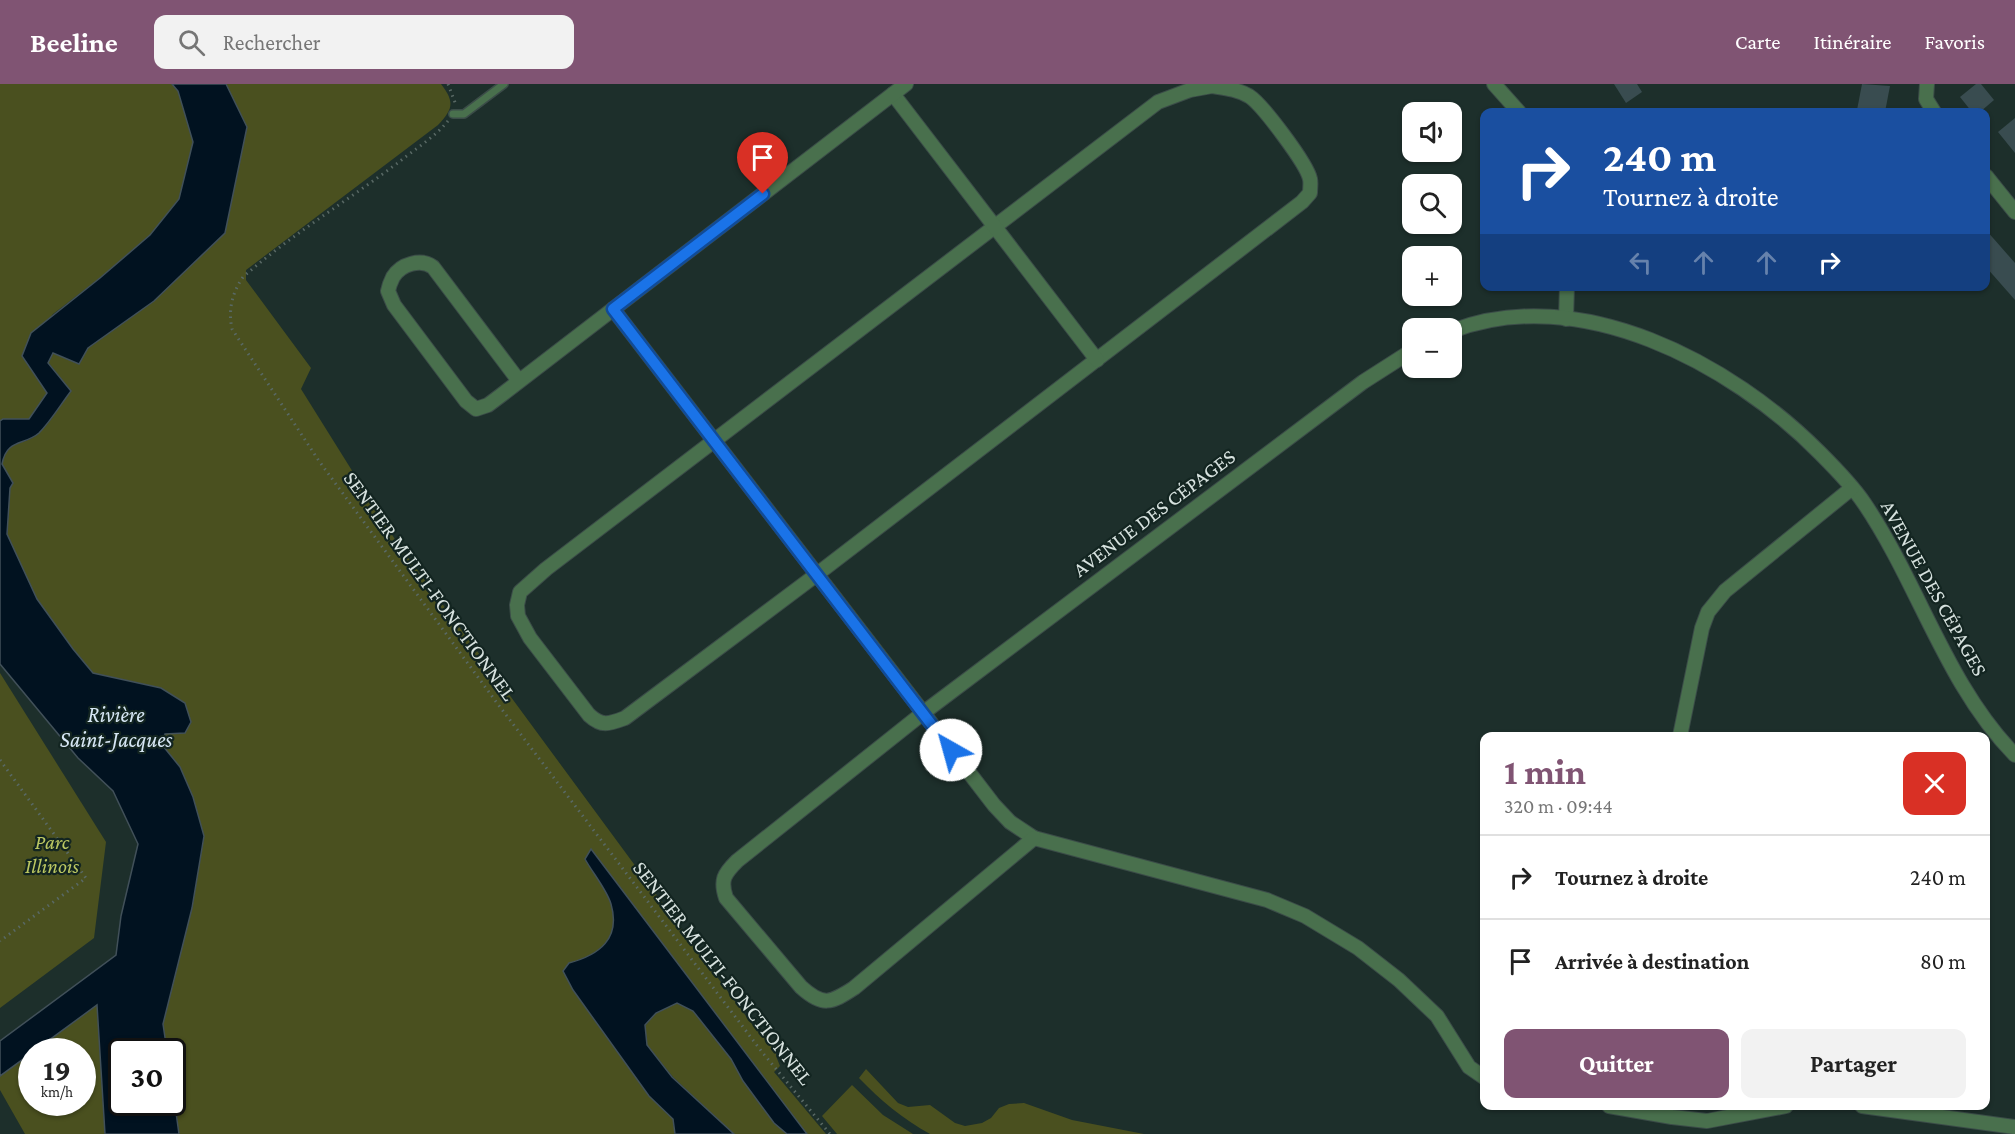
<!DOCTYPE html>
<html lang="fr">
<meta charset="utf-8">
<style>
:root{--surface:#fff;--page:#f2f2f2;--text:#222;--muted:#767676;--line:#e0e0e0;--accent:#805473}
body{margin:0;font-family:"Crimson Pro",serif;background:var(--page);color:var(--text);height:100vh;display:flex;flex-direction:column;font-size:22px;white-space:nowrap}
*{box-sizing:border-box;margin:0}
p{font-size:20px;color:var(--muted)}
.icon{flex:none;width:33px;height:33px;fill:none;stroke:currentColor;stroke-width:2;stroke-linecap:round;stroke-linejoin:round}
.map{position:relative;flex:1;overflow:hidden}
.sheet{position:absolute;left:1480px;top:648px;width:510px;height:378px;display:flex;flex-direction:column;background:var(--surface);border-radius:12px;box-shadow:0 2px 4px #0004}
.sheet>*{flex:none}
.guide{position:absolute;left:1480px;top:24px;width:510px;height:183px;border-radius:12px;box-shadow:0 2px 4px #0004;background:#1a4fa0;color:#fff;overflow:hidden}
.controls{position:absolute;left:1402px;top:18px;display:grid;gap:12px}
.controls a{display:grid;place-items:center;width:60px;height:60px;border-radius:12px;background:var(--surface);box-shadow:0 2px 4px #0004;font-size:30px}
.speed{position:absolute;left:18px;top:954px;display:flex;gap:12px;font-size:30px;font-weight:700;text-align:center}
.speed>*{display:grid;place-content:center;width:78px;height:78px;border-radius:50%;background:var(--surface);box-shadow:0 2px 4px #0004;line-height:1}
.speed small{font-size:15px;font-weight:400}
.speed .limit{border:3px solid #111;border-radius:9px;background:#fff;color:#111}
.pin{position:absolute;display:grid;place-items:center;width:51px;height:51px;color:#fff;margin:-62px -26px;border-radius:50% 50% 50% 0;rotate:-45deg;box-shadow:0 0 6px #0007}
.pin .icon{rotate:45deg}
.me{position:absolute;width:66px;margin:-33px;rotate:322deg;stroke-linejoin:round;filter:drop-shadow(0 0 4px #0008)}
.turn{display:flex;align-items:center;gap:21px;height:126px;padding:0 24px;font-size:27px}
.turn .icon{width:78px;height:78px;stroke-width:2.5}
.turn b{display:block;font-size:42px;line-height:51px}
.lanes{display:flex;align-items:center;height:57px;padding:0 24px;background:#0003;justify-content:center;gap:30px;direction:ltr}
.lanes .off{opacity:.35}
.round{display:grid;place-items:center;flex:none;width:63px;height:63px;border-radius:12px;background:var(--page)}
.headline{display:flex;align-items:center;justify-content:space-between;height:102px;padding:0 24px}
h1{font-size:36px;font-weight:700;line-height:45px;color:var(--accent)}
.action{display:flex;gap:12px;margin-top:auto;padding:12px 24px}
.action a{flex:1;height:69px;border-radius:12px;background:var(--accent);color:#fff;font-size:24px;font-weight:700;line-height:69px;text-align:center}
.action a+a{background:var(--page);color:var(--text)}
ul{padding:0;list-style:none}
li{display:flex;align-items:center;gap:18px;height:84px;padding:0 24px;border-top:2px solid var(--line)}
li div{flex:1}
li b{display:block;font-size:22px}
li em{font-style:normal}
header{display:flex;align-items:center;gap:36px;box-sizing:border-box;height:84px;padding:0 30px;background:var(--accent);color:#fff}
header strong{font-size:28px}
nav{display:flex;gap:33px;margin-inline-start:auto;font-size:21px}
.search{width:420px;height:54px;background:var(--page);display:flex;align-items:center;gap:15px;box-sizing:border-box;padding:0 21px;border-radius:12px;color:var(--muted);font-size:22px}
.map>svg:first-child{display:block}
</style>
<header>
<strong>Beeline</strong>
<div class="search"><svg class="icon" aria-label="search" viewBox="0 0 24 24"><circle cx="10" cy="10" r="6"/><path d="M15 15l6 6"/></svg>Rechercher</div>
<nav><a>Carte</a><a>Itinéraire</a><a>Favoris</a></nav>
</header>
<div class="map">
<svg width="2015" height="1050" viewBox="0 0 2015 1050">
<rect width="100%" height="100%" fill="#1d2f2b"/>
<g fill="#4a501f">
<path d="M0,0H172L178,7L193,58L179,115L150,151L100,194L53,230L22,272L47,309L29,335H3L0,337Z"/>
<path d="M226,0H441C455,18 453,25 438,41L246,186V196L311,284L301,305L396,457L751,939L767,957L776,960V972L780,982L774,988L826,1050H807L585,775C592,788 607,806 611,820C621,855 599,871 569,879L573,906L649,1012L673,1035L675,1050H179L173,1007L172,968L167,967L163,940L192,824L204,752L193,713L180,683L162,662L165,650L161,604L93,589L73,565L37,515L7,450L10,404L13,399L2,380C7,354 24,363 39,349C51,338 61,320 71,307L48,278L53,269L79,280L88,264L154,217L225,149L247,43Z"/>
<path d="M0,589L106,758L94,854L0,924Z"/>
<path d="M677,919L693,927L731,975L743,997L774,1039L787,1050H734L673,993L647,961L645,942L656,929Z"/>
<path d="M97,920L105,1050H25L0,1006V992L31,969L32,1018H82V968L33,967Z"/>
<path d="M866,985L898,1019L908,1023L930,1021L955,1039L965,1042L982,1039L991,1034L999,1024L1009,1020L1024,1019L1072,1036L1144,1050H930C903,1035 880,1016 859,994Z"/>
<path d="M852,1001L883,1031L913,1050H837L822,1032Z"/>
</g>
<g fill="#011220" stroke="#415059" stroke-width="1.5">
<path d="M172,0H226L247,43L225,149L154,217L88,264L79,280L53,269L48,279L71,307C61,320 51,337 39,349C24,362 7,354 2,380L13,399L10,404L7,450L37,515L73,565L93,589L161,604L185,619L191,638L185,649L165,650L163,662L180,683L193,713L204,752L192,824L163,940L167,967L122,968V1018H172L173,1007L179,1050H105L97,921L0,992V957L116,871L121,832L138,760L113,707L78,674L0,580V337L3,335H29L47,309L22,272L31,249L100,194L150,151L179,115L193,58L178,7Z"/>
<path d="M591,765L807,1050H787L774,1039L743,997L731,975L693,927L677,919L656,929L645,941L647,961L672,993L734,1050H675L673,1035L649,1012L573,906L563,887L569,879C599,871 621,855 611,820C607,806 592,788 585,775Z"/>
</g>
<g fill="#394c50">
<path d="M1614,0H1637L1642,8L1626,19Z"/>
<path d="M1862,0L1890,2L1885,28L1857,26Z"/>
<path d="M1976,0H1981L1994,16L1980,28H1972L1960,13Z"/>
<path d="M2015,34V69L1998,48Z"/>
<path d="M1986,146L2015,179V216L1986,183Z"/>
</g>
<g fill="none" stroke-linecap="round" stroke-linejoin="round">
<g stroke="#3b4c48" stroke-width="10">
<path id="lane" d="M453,30H464L504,0"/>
</g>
<g stroke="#3b4c48" stroke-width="16">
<g id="street">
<path d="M1494,0L1519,28"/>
<path d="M1927,0L1926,15L1934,28"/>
<path d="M1212,2C1225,4 1237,5 1249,12C1262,20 1307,80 1310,95C1311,99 1310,105 1310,109L1302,118L816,491L625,634C609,640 602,643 589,631L530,554L518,532L517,521L520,508L546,485L1158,18L1190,6Z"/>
<path d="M893,10L1097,276"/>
<path d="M1986,92L2015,128"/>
<path d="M613,225L994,721L1010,738L1034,754L1267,816L1305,832L1358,864L1399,896L1437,932L1469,983L1485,994"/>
<path d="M1566,235L1567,202"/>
<path d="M1452,247C1579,198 1731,279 1820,369C1835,384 1852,401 1864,419C1919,500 1946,601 2015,671"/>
<path d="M519,297L433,183C421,174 401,180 393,193C391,197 389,202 388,207L394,221L466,317L476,325L488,321L500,312L906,0"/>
<path d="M1680,652L1702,544L1708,528L1725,507L1852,404"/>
<path d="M1034,754L854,904C831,919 823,923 801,903L726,814C720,796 724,790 737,777L923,629L1363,298L1413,266"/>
<path d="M1609,1022L1672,1033L1707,1037L1786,1022"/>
<path d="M1862,1022L2015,1043"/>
</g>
</g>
<g stroke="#596965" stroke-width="3" stroke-dasharray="1.5 4.5" stroke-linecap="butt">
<path d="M448,0L456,21"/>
<path d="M448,37C435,53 415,65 399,78C347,117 291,151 243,193C232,209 228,226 232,245L319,377L497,619L762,968L830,1050"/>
<path d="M0,676L86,794L0,857"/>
</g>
<use href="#lane" stroke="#49704d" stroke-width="7"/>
<use href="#street" stroke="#49704d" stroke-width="14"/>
</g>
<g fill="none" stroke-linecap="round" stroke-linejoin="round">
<g stroke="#114b97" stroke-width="15">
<path id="route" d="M763,110L613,225L951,666"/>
</g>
<use href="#route" stroke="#1a73e8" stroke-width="10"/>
</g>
<g text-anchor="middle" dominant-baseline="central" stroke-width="4.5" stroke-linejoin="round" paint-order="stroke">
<g font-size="21" fill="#d7e2df" stroke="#132521">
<text transform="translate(1154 429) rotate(-37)">AVENUE DES CÉPAGES</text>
<text transform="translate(430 502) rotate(54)">SENTIER MULTI-FONCTIONNEL</text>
<text transform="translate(1934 504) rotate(61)">AVENUE DES CÉPAGES</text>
<text transform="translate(723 889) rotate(52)">SENTIER MULTI-FONCTIONNEL</text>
</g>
<g font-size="21" font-style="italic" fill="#bcc862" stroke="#132521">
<text x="52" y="758">Parc<tspan x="52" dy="24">Illinois</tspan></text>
</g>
<g font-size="22" font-style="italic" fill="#d7e7f5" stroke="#132521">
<text x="116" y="630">Rivière<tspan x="116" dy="25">Saint-Jacques</tspan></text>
</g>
</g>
</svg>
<div class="controls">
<a><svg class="icon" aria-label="sound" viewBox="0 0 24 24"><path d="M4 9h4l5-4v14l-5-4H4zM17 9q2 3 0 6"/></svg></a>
<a><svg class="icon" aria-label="search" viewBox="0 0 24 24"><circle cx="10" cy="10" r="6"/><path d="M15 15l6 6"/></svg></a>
<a>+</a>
<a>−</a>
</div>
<div class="speed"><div>19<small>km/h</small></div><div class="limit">30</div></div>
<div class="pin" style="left:763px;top:110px;background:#d93025"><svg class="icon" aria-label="arrive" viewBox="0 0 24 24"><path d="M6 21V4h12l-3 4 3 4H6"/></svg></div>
<svg class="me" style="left:951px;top:666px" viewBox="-20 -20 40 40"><circle r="19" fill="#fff"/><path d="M0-13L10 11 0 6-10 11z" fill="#1a73e8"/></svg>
<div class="guide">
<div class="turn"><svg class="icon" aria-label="right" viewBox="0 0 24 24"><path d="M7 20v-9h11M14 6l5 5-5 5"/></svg><div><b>240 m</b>Tournez à droite</div></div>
<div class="lanes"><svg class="icon off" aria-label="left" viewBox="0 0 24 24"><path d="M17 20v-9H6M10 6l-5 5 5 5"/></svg><svg class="icon off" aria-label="ahead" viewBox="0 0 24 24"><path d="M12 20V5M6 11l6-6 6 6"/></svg><svg class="icon off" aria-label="ahead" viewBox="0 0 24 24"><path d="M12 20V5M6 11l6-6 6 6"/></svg><svg class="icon" aria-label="right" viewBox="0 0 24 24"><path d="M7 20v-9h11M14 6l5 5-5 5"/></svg></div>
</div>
<section class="sheet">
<div class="headline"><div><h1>1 min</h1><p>320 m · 09:44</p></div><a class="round" style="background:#d93025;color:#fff"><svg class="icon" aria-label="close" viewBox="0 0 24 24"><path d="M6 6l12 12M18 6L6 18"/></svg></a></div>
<ul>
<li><svg class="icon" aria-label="right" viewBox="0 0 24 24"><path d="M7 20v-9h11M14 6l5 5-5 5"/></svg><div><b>Tournez à droite</b></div><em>240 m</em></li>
<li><svg class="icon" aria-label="arrive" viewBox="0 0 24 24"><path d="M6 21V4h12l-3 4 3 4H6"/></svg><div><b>Arrivée à destination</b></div><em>80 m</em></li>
</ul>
<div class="action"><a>Quitter</a><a>Partager</a></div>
</section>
</div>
